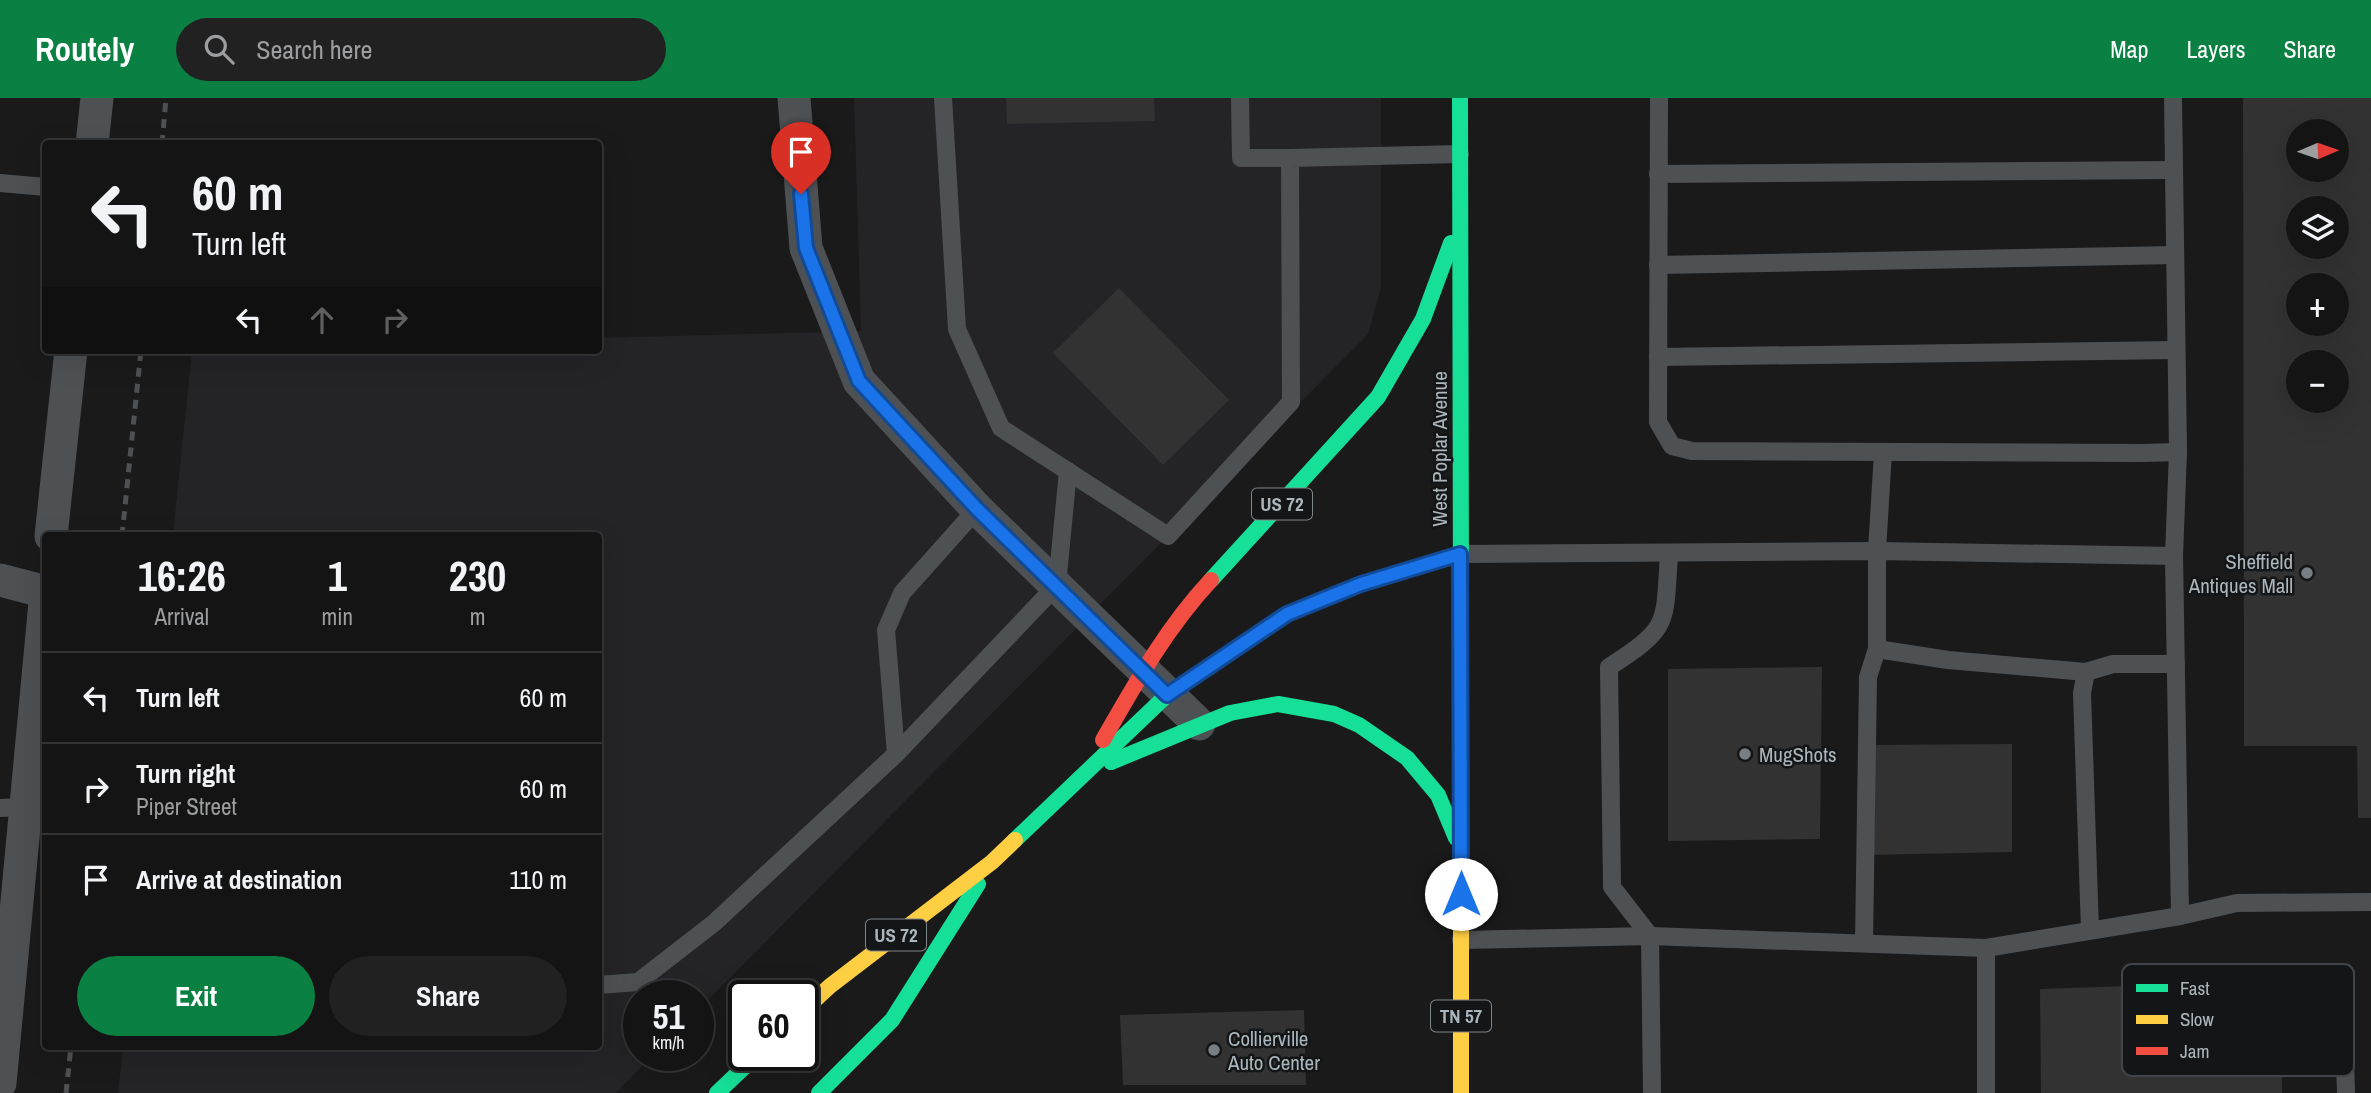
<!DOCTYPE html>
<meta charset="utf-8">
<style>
:root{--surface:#141414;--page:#212122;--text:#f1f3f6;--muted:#9d9ea0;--line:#333334;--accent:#0b8043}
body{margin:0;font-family:"Archivo Narrow",sans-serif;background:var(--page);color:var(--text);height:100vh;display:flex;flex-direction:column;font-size:26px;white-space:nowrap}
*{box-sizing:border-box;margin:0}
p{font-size:23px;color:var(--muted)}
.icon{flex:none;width:38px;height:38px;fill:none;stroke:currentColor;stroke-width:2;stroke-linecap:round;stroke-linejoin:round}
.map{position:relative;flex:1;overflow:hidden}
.drawer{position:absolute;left:42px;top:434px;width:560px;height:518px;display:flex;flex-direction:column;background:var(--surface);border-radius:7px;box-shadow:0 7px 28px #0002,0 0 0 2px var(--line)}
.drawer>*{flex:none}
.banner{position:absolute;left:42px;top:42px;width:560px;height:214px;border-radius:7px;box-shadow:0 7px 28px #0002,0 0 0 2px var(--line);background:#141414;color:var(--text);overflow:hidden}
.needle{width:46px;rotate:88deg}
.tools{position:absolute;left:2286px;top:21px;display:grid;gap:14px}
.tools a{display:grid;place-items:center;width:63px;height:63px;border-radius:50%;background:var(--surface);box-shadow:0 7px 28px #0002,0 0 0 2px var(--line);font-size:35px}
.speed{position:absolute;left:623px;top:882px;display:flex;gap:14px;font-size:35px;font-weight:700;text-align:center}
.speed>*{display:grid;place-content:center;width:91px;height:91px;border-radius:50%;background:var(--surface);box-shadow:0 7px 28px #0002,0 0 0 2px var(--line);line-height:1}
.speed small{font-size:18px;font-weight:400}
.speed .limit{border:4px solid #111;border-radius:10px;background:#fff;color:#111}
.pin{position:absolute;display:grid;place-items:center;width:60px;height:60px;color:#fff;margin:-72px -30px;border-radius:50% 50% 50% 0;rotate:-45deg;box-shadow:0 0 7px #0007}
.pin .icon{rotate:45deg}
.me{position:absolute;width:77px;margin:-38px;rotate:0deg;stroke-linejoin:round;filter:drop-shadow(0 0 5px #0008)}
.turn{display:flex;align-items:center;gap:24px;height:147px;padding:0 35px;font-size:32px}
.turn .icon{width:91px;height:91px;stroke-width:2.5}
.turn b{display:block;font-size:49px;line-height:60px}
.lanes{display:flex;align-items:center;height:66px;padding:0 35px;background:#0003;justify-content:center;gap:35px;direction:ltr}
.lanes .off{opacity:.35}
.eta{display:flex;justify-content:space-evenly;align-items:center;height:119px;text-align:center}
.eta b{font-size:42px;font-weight:800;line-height:49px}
.button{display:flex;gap:14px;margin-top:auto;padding:14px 35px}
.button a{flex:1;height:80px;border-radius:42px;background:var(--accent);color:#fff;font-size:28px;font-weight:800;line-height:80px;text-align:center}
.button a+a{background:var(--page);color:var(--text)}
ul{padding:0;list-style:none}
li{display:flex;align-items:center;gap:21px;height:91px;padding:0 35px;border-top:2px solid var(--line)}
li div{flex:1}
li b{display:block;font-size:26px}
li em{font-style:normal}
header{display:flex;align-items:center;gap:42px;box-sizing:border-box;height:98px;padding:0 35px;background:var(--accent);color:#fff}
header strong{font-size:33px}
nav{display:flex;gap:38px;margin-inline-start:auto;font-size:24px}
.search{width:490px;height:63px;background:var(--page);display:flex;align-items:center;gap:18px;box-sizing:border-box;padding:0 24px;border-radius:38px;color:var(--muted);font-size:26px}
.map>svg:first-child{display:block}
</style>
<header>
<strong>Routely</strong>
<div class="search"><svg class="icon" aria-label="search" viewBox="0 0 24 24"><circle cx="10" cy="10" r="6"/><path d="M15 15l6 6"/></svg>Search here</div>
<nav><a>Map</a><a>Layers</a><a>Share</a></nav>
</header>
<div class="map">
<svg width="2371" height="995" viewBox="0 0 2371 995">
<rect width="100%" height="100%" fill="#1a1a1b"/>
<path fill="#242427" d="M854,0H1381V190L1368,236L698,912V898H639V957H653L616,995H118L123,949L598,948V438L173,437L192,252H598L599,240L861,233Z"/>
<g fill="#323233" fill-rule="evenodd">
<path d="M1006,0H1154L1155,23L1007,26Z"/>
<path d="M2243,0H2371V720H2358L2357,648H2244ZM2298,33H2336V72H2298ZM2298,110H2336V149H2298ZM2298,187H2336V226H2298ZM2298,264H2336V303H2298Z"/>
<path d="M1119,190L1229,302L1163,367L1053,255Z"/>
<path d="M1822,569L1820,741L1668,743V571Z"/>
<path d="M2012,646V754L1865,757L1867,647Z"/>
<path d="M2281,883L2282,995H2041L2040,891Z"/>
<path d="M1304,912L1306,987H1123L1120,917Z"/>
</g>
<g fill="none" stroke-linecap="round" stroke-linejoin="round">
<g stroke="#4e5154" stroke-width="18">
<path d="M943,0L957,231L1001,330L1168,438L1291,304L1290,60L1460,56"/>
<path d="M1240,0L1241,60H1290"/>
<path d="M1659,0L1658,324L1672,348L1692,353L2142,355L2178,354L2173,0"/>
<path d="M1658,76L2174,72"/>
<path d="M0,85L46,89"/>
<path d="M1658,167L2175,157"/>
<path d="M1658,259L2176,252"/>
<path d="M1460,456L1877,453L2174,458L2178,354"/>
<path d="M1877,551L1948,562L2086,574"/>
<path d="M896,656L886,532L902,495L977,411"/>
<path d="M0,710L25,709"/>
<path d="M2180,818L2237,805L2371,804"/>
<path d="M2090,832L2082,595L2086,574L2113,566H2176"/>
<path d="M1461,842L1650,838L1986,850L2180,818L2174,458"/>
<path d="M1864,844L1868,579L1877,551V453L1883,354"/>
<path d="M598,887L638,884L714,825L896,656L1057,487L1068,373"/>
<path d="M2345,963L2346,995"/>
<path d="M1652,995L1650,838L1612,789L1609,569C1671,529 1664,527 1669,457"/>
<path d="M1986,995V850"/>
</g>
<g stroke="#4e5154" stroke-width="33">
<path d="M794,0L806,150L859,283L977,411L1199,626"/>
<path d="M92,46L97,0"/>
<path d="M51,438L71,252"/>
<path d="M0,482L46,494"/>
<path d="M0,985L46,494"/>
</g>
<g stroke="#16e098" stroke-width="16">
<path d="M1460,0L1461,511"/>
<path d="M1211,482L1378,299L1423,221L1451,145"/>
<path d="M1111,664L1230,615L1278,606L1334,616L1359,627L1407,660L1438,697L1456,740"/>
<path d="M1015,742L1167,597L1287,516L1361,486L1460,456"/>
<path d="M717,995L757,957"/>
<path d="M819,995L892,922L978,786"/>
</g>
<g stroke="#ffcf43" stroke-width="16">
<path d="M1461,511V995"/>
<path d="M803,913L830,888L992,764L1015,742"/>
</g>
<path stroke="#f24e42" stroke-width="16" d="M1103,642C1135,586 1167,529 1211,482"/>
<g stroke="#4e5153" stroke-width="5" stroke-dasharray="9 7" stroke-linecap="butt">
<path d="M162,46L166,0"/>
<path d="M122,438L141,252"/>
<path d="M66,995L71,948"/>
</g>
</g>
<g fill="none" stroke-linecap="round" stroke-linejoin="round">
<g stroke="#114b97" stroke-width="18">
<path id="route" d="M801,96L806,150L859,283L977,411L1167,597L1287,516L1361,486L1460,456L1461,796"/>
</g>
<use href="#route" stroke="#1a73e8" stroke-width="12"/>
</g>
<g fill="#787f84" stroke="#141517" stroke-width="2.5">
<circle cx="2307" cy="475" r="7"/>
<circle cx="1745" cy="656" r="7"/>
<circle cx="1214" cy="952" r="7"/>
</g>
<g text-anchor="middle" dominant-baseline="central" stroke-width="5" stroke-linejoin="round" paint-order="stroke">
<g fill="#141517" stroke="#7e868a" stroke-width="2">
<rect x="1252" y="390.5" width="60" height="31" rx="5"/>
<rect x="866" y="821.5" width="60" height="31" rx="5"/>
<rect x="1431" y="902.5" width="60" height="31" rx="5"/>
</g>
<g font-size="19" font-weight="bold" fill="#abb6bc">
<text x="1282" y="406">US 72</text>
<text x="896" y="837">US 72</text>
<text x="1461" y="918">TN 57</text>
</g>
<g font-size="21" fill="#abb6bc" stroke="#141517">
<text transform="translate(1439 351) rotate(-90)">West Poplar Avenue</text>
</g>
<g font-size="21" fill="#abb6bc" stroke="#141517" text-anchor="start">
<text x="2293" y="463" text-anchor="end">Sheffield<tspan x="2293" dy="24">Antiques Mall</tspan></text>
<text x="1759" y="656">MugShots</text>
<text x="1228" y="940">Collierville<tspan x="1228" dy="24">Auto Center</tspan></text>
</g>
</g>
<rect x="2122" y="866" width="232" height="112" rx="10" fill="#141517" stroke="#414549" stroke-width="2"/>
<rect x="2136" y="886" width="32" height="8" fill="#16e098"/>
<rect x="2136" y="917" width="32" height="9" fill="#ffcf43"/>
<rect x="2136" y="949" width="32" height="8" fill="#f24e42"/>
<g font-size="19" fill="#abb6bc">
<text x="2180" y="897">Fast</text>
<text x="2180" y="928">Slow</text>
<text x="2180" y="960">Jam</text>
</g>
</svg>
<div class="tools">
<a><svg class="needle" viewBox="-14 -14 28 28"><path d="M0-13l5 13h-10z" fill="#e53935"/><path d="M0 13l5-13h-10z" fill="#9d9ea0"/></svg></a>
<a><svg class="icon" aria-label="layers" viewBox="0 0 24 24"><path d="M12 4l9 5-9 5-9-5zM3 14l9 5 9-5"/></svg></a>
<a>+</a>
<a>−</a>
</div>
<div class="speed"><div>51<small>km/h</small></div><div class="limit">60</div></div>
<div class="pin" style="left:801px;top:96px;background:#d93025"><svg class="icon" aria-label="arrive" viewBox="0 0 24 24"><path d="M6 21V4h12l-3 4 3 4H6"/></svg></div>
<svg class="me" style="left:1461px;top:796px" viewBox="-20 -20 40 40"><circle r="19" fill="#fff"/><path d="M0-13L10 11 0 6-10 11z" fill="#1a73e8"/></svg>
<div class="banner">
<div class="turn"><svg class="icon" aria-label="left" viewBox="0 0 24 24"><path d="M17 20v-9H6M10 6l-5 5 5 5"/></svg><div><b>60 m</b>Turn left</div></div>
<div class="lanes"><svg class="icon" aria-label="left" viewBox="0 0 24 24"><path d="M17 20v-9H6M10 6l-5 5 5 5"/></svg><svg class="icon off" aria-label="ahead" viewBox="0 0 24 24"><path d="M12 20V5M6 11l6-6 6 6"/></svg><svg class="icon off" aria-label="right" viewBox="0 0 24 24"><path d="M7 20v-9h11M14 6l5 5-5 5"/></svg></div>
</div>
<section class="drawer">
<div class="eta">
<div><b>16:26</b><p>Arrival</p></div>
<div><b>1</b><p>min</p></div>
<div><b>230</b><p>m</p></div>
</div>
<ul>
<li><svg class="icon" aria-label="left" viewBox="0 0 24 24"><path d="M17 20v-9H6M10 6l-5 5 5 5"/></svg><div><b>Turn left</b></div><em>60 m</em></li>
<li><svg class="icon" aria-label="right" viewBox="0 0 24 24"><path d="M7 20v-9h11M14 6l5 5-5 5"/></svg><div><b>Turn right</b><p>Piper Street</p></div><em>60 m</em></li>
<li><svg class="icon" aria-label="arrive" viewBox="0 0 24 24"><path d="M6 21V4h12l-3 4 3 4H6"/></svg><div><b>Arrive at destination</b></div><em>110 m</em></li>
</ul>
<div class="button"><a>Exit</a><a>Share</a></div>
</section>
</div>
